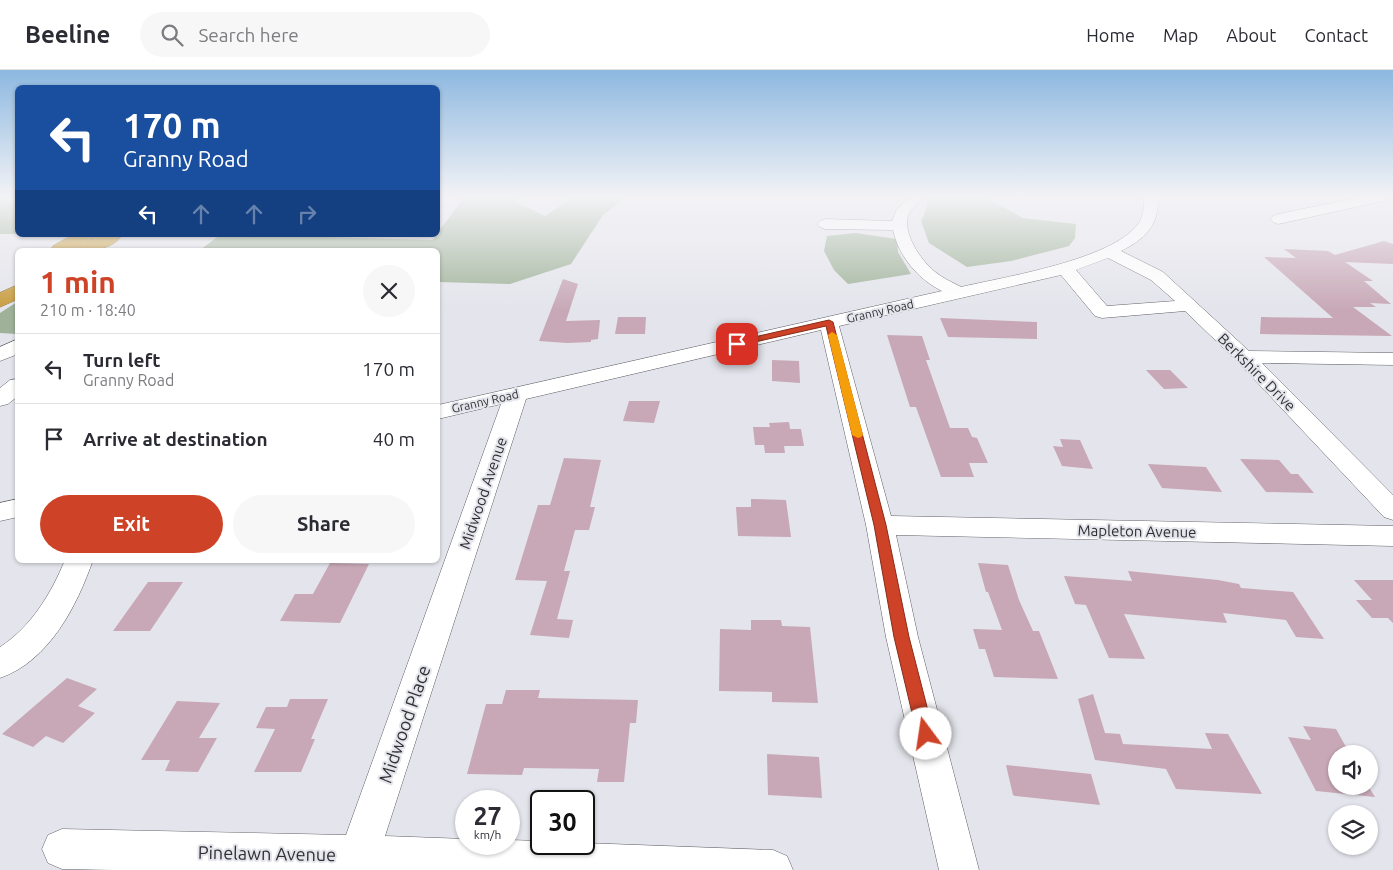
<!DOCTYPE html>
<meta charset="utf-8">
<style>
:root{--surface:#fff;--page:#f7f7f7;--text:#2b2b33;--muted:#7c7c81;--line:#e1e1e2;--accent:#ce4327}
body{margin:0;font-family:Ubuntu,sans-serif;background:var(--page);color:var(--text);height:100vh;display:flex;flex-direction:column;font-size:19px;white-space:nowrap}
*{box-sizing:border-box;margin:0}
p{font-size:16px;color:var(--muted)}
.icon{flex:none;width:28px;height:28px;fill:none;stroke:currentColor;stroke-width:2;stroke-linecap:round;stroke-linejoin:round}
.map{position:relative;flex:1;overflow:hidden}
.drawer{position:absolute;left:15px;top:178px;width:425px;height:315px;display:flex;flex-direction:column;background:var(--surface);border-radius:8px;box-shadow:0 1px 4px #0004}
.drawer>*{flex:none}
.guide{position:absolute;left:15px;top:15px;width:425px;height:152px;border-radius:8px;box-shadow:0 1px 4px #0004;background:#1a4fa0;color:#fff;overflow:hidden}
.buttons{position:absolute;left:1328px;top:675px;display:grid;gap:10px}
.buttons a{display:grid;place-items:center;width:50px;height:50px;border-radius:50%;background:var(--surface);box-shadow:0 1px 4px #0004;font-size:25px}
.speed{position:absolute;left:455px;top:720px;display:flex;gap:10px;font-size:25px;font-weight:700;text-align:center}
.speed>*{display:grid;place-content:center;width:65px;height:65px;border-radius:50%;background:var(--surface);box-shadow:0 1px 4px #0004;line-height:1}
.speed small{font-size:12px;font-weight:400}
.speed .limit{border:2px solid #111;border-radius:8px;background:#fff;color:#111}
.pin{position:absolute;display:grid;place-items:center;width:42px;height:42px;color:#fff;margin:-21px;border-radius:10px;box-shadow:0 2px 8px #0006}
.me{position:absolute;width:55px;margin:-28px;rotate:346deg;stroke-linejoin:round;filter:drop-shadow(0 0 4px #0008)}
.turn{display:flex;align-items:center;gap:18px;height:105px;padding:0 25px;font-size:22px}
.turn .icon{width:65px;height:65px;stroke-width:2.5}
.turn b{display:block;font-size:35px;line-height:42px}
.lanes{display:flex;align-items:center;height:48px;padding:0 25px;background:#0003;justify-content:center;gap:25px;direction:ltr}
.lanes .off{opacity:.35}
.round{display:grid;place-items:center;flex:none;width:52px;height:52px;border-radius:26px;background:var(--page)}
.headline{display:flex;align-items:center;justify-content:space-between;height:85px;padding:0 25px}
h1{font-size:30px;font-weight:700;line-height:38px;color:var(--accent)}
.primary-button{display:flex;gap:10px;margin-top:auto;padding:10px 25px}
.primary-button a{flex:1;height:58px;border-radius:30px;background:var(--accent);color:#fff;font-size:20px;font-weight:700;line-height:58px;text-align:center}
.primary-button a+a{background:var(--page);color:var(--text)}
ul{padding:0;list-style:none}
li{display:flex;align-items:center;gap:15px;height:70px;padding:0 25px;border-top:1px solid var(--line)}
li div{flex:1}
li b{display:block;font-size:19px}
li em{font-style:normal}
header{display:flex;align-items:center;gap:30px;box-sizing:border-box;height:70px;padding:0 25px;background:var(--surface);border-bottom:1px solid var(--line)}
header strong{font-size:24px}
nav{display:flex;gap:28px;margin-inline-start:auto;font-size:18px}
.search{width:350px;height:45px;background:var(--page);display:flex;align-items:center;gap:12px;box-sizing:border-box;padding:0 18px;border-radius:28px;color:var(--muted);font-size:19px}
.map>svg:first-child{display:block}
</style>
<header>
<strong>Beeline</strong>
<div class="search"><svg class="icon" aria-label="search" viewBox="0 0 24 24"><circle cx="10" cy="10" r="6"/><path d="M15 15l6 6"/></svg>Search here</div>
<nav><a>Home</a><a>Map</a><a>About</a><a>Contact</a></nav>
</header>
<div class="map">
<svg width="1393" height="800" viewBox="0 0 1393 800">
<rect width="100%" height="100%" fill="#e4e4ec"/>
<g fill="#9fb299">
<rect x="0" y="128" width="17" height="36"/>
<path d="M464,128H516V132L545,146L572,128H625L603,145L571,194L510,214L438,212V180H200L220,165H326V167L432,170L438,165V162Z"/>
<path d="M928,128H987L1023,148L1076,154L1075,168L1069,176L1011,191L967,197L929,173L921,151L927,137Z"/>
<path d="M855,163L897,169L898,182L911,204L848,214L834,200L824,181L827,166Z"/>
<path d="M17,232V264L0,263V243Z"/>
</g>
<g fill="#c8a8b6">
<path d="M1384,171L1393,174V194L1345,192L1373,211H1364L1391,234L1370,233L1376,237H1353L1392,266L1260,264L1261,247L1333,248L1264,187L1296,188L1284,179L1328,181L1335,185Z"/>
<path d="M563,209L578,214L566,251L600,250L598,269L591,270V272L567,273L539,271Z"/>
<path d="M618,247H646L645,264H615Z"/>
<path d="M940,248L1037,252V269L948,267Z"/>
<path d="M887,265L922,266L930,290H926L950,358H968L972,367L977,368L988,393H969L974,407H941L916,337H910Z"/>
<path d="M772,290L799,291L800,313L772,311Z"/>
<path d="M1146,300H1170L1188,318L1164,319Z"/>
<path d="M629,331H660L654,353L623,351Z"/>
<path d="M789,352L790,359H801L804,376H784L785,383H765L764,375H755L753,357H770L769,353Z"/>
<path d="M1060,369L1080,370L1093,399L1062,396L1053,376L1063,377Z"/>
<path d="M564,388L601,390L590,437H595L589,460H575L564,501H570L557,549L573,550L569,568L530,565L547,511L515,510L538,435H550Z"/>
<path d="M1240,389L1279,390L1291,404H1298L1314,423L1266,422Z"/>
<path d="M1148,394L1206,397L1222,422L1162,418Z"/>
<path d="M751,429L786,430L791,467L738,466L736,437H751Z"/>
<path d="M330,493L369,494L340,553L280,551L295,524H313Z"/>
<path d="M978,493L1008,495L1019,530L1033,561H1039L1058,609L994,607L985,579H979L973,559L1002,560L988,522H986Z"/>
<path d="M1128,501L1218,510L1239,514L1241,518L1293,522L1324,569L1296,567L1286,550L1223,543L1227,553L1124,544L1145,589L1109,588L1086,535L1075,534L1064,506L1132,511Z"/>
<path d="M1354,510H1393V553L1388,548H1372L1356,530H1372Z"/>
<path d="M148,512H183L150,561H113Z"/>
<path d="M751,550H781L782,556L810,557L818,633L772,632V622L719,621L720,559L751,560Z"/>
<path d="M67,608L97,619L78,636L95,643L63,673L46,666L33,677L2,664Z"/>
<path d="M506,620H540L538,628L638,630L636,653H630L624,712H597L599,699L524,698L522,705L467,704L486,634H502Z"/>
<path d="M1093,624L1105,663L1120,664L1123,674L1212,679L1205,663L1228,664L1262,724L1176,719L1166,699L1095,690L1078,629Z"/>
<path d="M290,629H328L311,669H315L301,702H254L275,659L256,658L266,637H287Z"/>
<path d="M177,631L220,633L199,668H217L198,702L165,701L170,690H141Z"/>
<path d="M1303,656L1336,659L1350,684H1336V716H1368L1375,727L1316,721L1288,667L1311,670Z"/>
<path d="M767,684L819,687L822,728L768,725Z"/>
<path d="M1006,695L1091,704L1100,735L1015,726L1013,725Z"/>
</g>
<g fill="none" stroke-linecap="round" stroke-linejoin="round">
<g stroke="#5e5e65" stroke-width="1">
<g id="minor">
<path d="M909,128H923C919,134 910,139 908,146C903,164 920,189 934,201C942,208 952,212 961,217C1004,207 1112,190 1138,154C1144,146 1144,137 1144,128H1158C1159,155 1145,169 1121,181L1163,202L1249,281L1393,283V295L1262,293L1393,425V450L1384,447L1237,291L1185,241L1102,248L1095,246L1061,205L839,256L891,446L1393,456V476L896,465L918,567L979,800H939L886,567L866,455L821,260L526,329L385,766L466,769V774H509V770L541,771V774L584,773L773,780L787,786L793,800H113L62,799L48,793L42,779L48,765L62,759L346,765L501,334L438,349V335L942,221C918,209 899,187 893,160L825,159L820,157L817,154L820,151L825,149L892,151L897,139ZM1108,188L1151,210L1175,231L1107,236L1076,200Z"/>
<path d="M1358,128H1386L1384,131L1379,132L1278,154L1273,152L1270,149L1273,146L1278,144Z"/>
<path d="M18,269V284L0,291V277Z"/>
<path d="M18,309V326L8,334L0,336V318L10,310Z"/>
<path d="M18,429V447L0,451V433Z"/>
<path d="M65,490H93C77,536 49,591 0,608V577C31,557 51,524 65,490Z"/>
</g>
</g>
<g stroke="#93773b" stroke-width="1">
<g id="highway">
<path d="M73,165H95C85,180 66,180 50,180L53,176Z"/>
<path d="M100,165H122C112,180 94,180 78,180L81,176Z"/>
<path d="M18,215V229L0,237V223Z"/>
</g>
</g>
<use href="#minor" fill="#fff" fill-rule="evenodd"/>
<use href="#highway" fill="#c89d3f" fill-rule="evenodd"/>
</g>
<linearGradient id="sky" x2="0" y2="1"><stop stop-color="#8db8e0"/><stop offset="0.53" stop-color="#f3f3f6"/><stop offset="1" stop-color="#f3f3f6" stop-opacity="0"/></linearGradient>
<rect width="1393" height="240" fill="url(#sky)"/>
<path fill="#ce4327" stroke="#862c19" d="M829,250L833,252L886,455L909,567L934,664L931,669L926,671L920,669L917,664L894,567L874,455L826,256L737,276L733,274L737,271Z"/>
<path fill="#f59e0b" d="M832,262L837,265L863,365L861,367L858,368L852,365L828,265Z"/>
<g text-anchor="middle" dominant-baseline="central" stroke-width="4" stroke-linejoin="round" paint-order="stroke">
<g font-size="12" fill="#303033" stroke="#e4e4ec">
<text transform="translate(880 241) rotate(-13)">Granny Road</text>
<text transform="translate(485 331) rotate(-13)">Granny Road</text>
</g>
<g font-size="15" fill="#303033" stroke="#e4e4ec">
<text transform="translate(1257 302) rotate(45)">Berkshire Drive</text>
<text transform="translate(483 423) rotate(-71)">Midwood Avenue</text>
<text transform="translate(1137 461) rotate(1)">Mapleton Avenue</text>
</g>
<g font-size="18" fill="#303033" stroke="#e4e4ec">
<text transform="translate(404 654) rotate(-71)">Midwood Place</text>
<text transform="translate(267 783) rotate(1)">Pinelawn Avenue</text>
</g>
</g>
</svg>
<div class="buttons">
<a><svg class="icon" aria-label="sound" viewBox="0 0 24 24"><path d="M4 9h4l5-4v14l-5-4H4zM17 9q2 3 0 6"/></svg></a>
<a><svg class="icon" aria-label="layers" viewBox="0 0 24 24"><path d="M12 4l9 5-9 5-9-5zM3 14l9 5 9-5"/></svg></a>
</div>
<div class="speed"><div>27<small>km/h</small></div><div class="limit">30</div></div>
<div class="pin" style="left:737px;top:274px;background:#d93025"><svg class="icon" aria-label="arrive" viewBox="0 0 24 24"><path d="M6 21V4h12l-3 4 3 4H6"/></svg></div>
<svg class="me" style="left:926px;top:664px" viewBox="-20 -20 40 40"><circle r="19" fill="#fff"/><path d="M0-13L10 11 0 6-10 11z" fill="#ce4327"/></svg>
<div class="guide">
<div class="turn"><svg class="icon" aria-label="left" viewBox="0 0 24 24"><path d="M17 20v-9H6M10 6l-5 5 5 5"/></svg><div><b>170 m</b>Granny Road</div></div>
<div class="lanes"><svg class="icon" aria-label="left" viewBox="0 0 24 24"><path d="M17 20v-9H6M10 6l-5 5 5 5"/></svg><svg class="icon off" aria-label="ahead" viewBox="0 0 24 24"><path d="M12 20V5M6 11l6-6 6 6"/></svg><svg class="icon off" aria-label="ahead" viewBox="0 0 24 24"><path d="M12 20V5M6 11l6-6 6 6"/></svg><svg class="icon off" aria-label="right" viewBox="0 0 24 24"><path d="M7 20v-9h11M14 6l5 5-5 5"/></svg></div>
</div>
<section class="drawer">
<div class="headline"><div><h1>1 min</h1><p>210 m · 18:40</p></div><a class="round"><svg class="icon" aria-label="close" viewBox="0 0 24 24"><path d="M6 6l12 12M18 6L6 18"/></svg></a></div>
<ul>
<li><svg class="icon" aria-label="left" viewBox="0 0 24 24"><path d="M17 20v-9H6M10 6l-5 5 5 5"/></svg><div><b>Turn left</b><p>Granny Road</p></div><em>170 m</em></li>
<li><svg class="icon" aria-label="arrive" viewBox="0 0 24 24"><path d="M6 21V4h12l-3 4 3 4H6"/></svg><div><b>Arrive at destination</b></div><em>40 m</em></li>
</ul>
<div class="primary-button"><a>Exit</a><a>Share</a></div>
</section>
</div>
